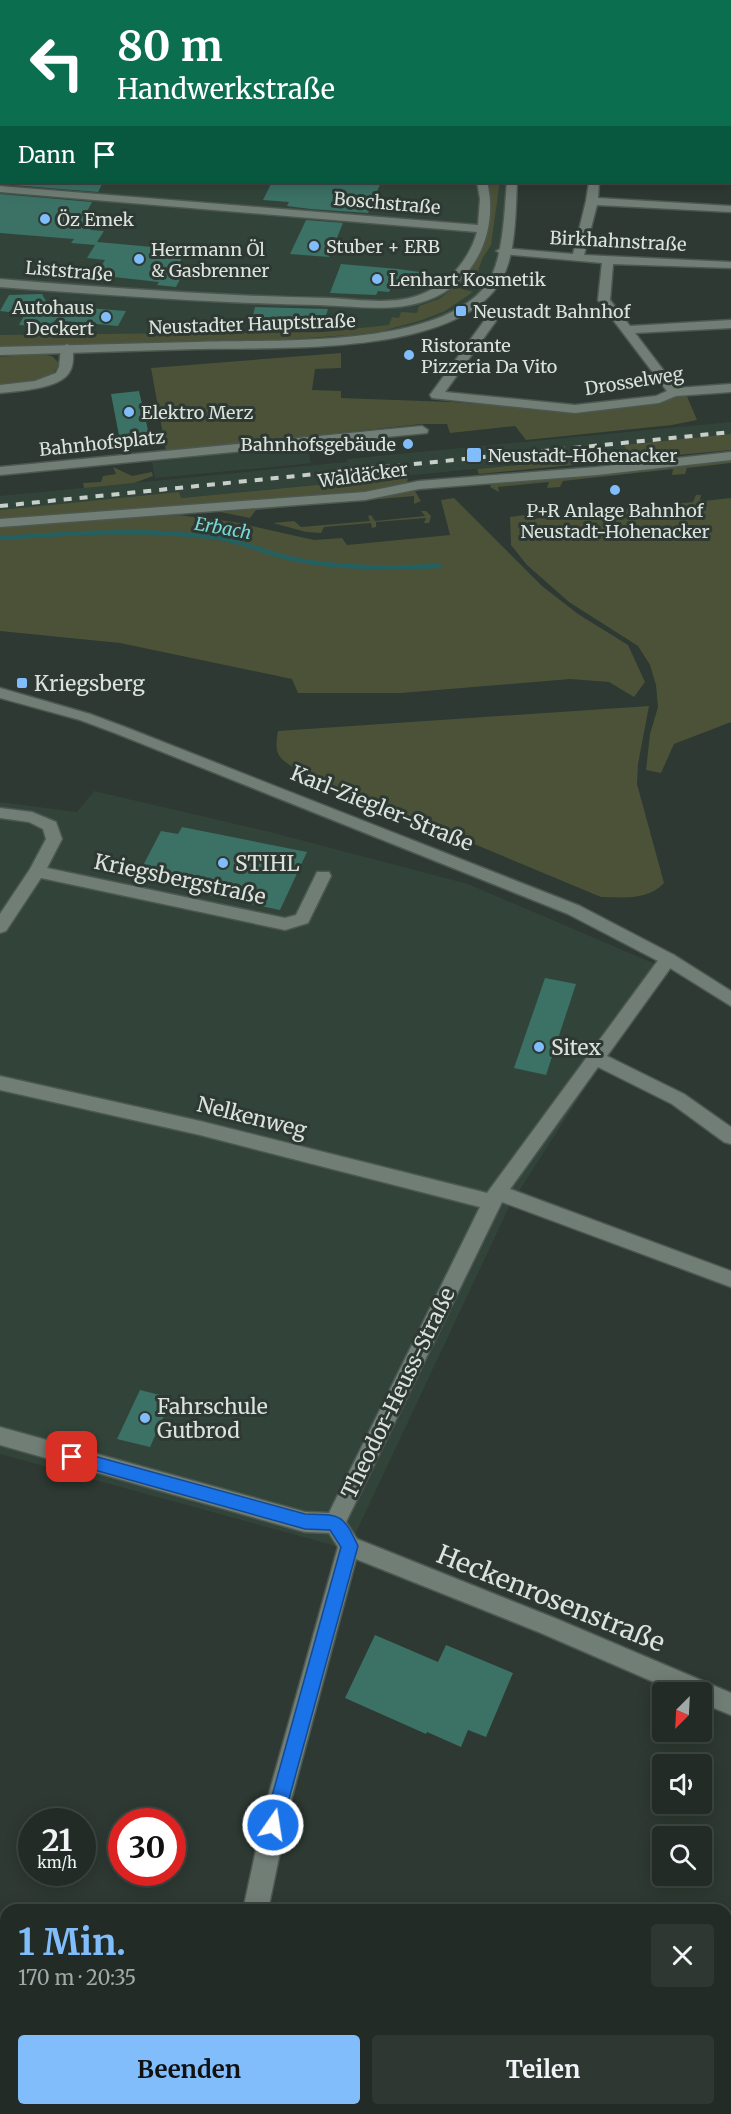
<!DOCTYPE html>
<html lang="de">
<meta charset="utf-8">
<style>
:root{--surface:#222b26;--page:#2e3732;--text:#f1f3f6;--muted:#a2a7a7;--line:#3f4743;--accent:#80bdfa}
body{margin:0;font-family:Merriweather,serif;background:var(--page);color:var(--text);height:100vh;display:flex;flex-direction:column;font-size:22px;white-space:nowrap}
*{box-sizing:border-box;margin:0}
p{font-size:20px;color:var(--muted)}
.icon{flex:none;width:33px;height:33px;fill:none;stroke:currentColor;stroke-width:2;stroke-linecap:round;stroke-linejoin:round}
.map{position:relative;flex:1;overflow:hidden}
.panel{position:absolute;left:0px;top:1904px;width:732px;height:212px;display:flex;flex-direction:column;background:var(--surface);border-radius:18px 18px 0 0;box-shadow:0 3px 15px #0003,0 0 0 2px var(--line)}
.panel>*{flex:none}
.guide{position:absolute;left:0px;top:0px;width:732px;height:183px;box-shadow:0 3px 15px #0003,0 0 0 2px var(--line);background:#0b6e4f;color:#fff;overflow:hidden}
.needle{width:39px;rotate:204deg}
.buttons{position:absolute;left:652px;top:1682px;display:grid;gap:12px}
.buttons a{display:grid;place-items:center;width:60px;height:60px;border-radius:6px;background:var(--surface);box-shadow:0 3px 15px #0003,0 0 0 2px var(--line);font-size:30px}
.speed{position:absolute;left:18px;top:1808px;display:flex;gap:12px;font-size:30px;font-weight:700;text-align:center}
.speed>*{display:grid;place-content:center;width:78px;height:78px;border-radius:50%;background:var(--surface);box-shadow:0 3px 15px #0003,0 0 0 2px var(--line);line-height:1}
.speed small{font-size:15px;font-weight:400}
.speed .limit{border:9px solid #d22;background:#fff;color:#111}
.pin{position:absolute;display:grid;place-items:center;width:51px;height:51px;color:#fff;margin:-26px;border-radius:12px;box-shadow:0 3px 9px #0006}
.me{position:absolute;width:66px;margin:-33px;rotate:13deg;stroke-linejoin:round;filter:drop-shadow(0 0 4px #0008)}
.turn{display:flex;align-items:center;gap:21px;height:126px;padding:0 18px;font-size:27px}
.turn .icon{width:78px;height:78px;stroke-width:2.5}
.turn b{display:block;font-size:42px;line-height:51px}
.then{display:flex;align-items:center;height:57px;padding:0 18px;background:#0003;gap:12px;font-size:22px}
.round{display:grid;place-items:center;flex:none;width:63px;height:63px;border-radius:6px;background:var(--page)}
.headline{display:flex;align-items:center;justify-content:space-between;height:102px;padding:0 18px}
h1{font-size:36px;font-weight:700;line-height:45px;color:var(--accent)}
.button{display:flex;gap:12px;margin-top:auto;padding:12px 18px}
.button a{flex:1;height:69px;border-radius:6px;background:var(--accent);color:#111;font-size:24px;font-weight:700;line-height:69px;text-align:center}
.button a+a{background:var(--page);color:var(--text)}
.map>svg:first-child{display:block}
</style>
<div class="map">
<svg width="731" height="2114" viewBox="0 0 731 2114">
<rect width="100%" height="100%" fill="#2d3932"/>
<g fill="#324439">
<path d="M0,0H286L2,2V182H512L509,221L500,265L475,304L422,326L342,341L339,328L114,335H0Z"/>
<path d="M731,422V434L625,445L628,454L180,498L179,492L0,510V496L347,462V459Z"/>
<path d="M306,445L311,463L303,464L155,478L152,462Z"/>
<path d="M94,791L270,832L468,884L655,964L607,1054L510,1205L352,1541L336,1546L0,1454V802L77,812Z"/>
</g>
<g fill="#4b5238">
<path d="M485,182H499V187L491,245L482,259L473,286L456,284C486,253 496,224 485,182Z"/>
<path d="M455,287L473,292L445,311L422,320L382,331L350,335L280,340L0,347V335L323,332L389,325L392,317L399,318L401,312L417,313L419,306L439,299Z"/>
<path d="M341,353V368L315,369L312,390L341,391V398L451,402L574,411L652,402L686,394L697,420L672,425L526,440L515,426L450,433L447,424H421L166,451L151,368Z"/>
<path d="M40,354L52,356L59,363C53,385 19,382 0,385V357Z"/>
<path d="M731,434V450L479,474L477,469L628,454L624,445Z"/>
<path d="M731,460V463L687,468L685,474L672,475L673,469L563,481L560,487L547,488L549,482L498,487L499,492L490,487L492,483Z"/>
<path d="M113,467L132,476L152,472L153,476L134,483L84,488L83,483L101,482L103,476L116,474Z"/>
<path d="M408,476L407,485L375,490L0,522V510L179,492L181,498Z"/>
<path d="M410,490L415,491L421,501L414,504V496L256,510L250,518L220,512L365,500Z"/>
<path d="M696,495H701L700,500L704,501L731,498V722L674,744L661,773L646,770L650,734L658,707L656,685L650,665L638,646L569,602L527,565L511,545L510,517L524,515L531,519L693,502Z"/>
<path d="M454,498L542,586L578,614L628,645L645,682L634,697L609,682L570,679L401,693H298L292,679L120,643L0,631V525L178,515L234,522L314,540L342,538L347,545L450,535L441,500Z"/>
<path d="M421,511H426L431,516L429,523H424L426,518L376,522V527L372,528L371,523L324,527L321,533L306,532L273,523L294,521L301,527L370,521L368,516L371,515L375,521L425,516Z"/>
<path d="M649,706L638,764L637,784L664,883C647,901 624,897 601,897L297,770C277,757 274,754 278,731Z"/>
</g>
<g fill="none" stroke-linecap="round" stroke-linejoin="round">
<path stroke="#246060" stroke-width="4.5" d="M0,538C72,533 147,528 219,538C245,542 268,554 293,559C341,569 391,568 439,566"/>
</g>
<g fill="#3c7165">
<path d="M0,182H103L98,192L0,184Z"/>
<path d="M272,182H381L368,213L311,209L287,206L289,202L263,200Z"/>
<path d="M0,194L92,202L83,219L96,220L90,230L104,231L97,242L186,250L177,268H186L176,287L157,285L159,282L96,275L105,260L87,258L95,245L71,243L74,239L0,233Z"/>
<path d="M306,220L343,223L329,257L290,254Z"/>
<path d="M341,264L398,269L420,272L415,287L392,285L389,292L378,291L376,295L330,293Z"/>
<path d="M42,294L48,305L126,311L118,326L55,320L51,327L19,325L25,314L0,311L9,295Z"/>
<path d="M255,307L328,309L322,327L251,324Z"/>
<path d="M139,391L151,443L121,446L111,394Z"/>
<path d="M182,827L307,852L280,910L209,895L212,890L138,875L161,831L178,834Z"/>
<path d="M545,978L576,984L546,1075L514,1068Z"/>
<path d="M140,1390L172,1398L150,1447L117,1439Z"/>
<path d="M375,1635L438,1662L446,1645L513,1673L486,1737L468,1730L461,1747L427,1732L426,1734L345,1698Z"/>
</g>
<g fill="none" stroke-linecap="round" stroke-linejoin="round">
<g stroke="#4d5751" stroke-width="3">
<g id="minor">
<path d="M305,0H315L304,2Z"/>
<path d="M496,0H506V2H497Z"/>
<rect x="664" y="0" width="10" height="2"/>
<path d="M725,0H731V5L730,2Z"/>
<rect x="730" y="81" width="1" height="6"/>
<path d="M0,121H2L0,129Z"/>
<rect x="730" y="124" width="1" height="6"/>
<rect x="730" y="164" width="1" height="6"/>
<path d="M477,182H487C499,229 476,283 428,300C394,313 355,306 319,305C213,303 106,295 0,287V279C109,288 218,296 327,298C357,299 394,306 422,294C449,283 469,260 477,232L0,192V186L478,225L480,199Z"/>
<path d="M589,182H599L598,198L731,206V212L597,205L584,255L731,262V268L613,264L610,300L630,326L731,320V328L635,333L677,388L731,384V392L676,396L659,403L575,413L432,398L430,395L484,321L483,313L469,304L475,300L493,308L496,321L445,392L575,405L656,396L667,391L598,300L602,263L502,254L496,251L502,248L573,254L586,201Z"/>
<path d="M67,344L73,348C73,355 74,365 70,371C62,389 17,391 0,393V385L35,381L56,373L59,367L61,348Z"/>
<path d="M422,426L428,430L427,433L0,475V467Z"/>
<path d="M731,452V460L597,475L419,489L365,500L0,527V519L365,492L419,481L597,467Z"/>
<path d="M0,808L32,812L56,822L62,839L47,868L285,918L296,915L317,872H329L331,876L308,923L285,930L41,878L6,931L0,933V914L30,869L46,839L43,829L29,822L0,818Z"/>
<path d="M668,953L674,955L677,959L674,963L607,1056L684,1094L731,1127V1144L724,1142L672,1104L598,1067L510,1189L731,1271V1287L502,1202L346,1522L357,1539L557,1619L731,1693V1715L702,1703V1692H677L541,1633L356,1559L290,1804L268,1910H243L266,1804L338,1547L329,1533L305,1532L0,1445V1427L305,1512L329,1513L480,1207L200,1135L0,1090V1076L200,1121L487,1193L662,955Z"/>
<path d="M506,2109H542L544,2114H508Z"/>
</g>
</g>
<g stroke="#4d5751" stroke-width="3">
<g id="tertiary">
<path d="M522,0H532L522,2Z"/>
<path d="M507,182H517C515,216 517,265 493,292C437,356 276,347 196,349C131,351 65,353 0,355V347C65,345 130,344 196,342C271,339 432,349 484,288C504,264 504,212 507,182Z"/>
<path d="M0,688L90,714L125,727L580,906L674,955L731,991V1006L662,963L568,914L115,733L80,720L0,698Z"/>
</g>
</g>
<use href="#minor" fill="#717e76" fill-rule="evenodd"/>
<use href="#tertiary" fill="#717e76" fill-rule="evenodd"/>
<path stroke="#c8cfca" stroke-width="4" stroke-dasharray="8 8" stroke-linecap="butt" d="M0,506L731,432"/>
</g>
<path fill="#1a73e8" stroke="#114b97" stroke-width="1.5" d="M72,1450L305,1514C340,1515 342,1512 358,1546L280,1832L273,1834L267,1832L264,1825L341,1547L330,1530L305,1529L66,1462L63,1457L66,1452Z"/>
<g fill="#80bdfa" stroke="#2d3932" stroke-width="2">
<circle cx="45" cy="219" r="6"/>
<circle cx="314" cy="246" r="6"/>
<circle cx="139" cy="259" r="6"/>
<circle cx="377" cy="279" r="6"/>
<rect x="455" y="305" width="12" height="12" rx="3"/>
<circle cx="106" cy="317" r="6"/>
<circle cx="409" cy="355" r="6"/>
<circle cx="129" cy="412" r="6"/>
<circle cx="408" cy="444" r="6"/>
<rect x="466" y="447" width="16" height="16" rx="3"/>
<circle cx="615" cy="490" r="6"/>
<rect x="16" y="677" width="12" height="12" rx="3"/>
<circle cx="223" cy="863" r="6"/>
<circle cx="539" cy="1047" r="6"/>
<circle cx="145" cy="1418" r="6"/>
</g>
<g text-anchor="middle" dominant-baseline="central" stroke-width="6" stroke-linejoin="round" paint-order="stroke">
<g font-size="18" fill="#dce3de" stroke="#2d3932">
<text transform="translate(387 203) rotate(5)">Boschstraße</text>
<text transform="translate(618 241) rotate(3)">Birkhahnstraße</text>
<text transform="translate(69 271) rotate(5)">Liststraße</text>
<text transform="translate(252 324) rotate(-2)">Neustadter Hauptstraße</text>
<text transform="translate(634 381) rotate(-9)">Drosselweg</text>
<text transform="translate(102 443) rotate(-6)">Bahnhofsplatz</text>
<text transform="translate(363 475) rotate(-8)">Waldäcker</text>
</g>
<g font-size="18" fill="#dce3de" stroke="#2d3932" text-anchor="start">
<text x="57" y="219">Öz Emek</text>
<text x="326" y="246">Stuber + ERB</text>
<text x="151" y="249">Herrmann Öl<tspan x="151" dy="21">&amp; Gasbrenner</tspan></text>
<text x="389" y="279">Lenhart Kosmetik</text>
<text x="94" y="307" text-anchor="end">Autohaus<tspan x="94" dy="21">Deckert</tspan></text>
<text x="473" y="311">Neustadt Bahnhof</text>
<text x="421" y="345">Ristorante<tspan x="421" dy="21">Pizzeria Da Vito</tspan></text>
<text x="141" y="412">Elektro Merz</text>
<text x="396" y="444" text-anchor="end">Bahnhofsgebäude</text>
<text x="488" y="455">Neustadt-Hohenacker</text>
<text x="615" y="510" text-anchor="middle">P+R Anlage Bahnhof<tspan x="615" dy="21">Neustadt-Hohenacker</tspan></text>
</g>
<g font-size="18" font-style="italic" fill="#79d9d8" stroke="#2d3932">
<text transform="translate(223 528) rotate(10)">Erbach</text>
</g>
<g font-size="21" fill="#dce3de" stroke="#2d3932" text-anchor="start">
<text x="34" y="683">Kriegsberg</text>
<text x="235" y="863">STIHL</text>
<text x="551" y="1047">Sitex</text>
<text x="157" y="1406">Fahrschule<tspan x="157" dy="24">Gutbrod</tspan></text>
</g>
<g font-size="21" fill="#dce3de" stroke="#2d3932">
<text transform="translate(382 808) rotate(22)">Karl-Ziegler-Straße</text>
<text transform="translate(180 879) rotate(12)">Kriegsbergstraße</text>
<text transform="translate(252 1117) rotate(14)">Nelkenweg</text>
<text transform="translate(398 1393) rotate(-64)">Theodor-Heuss-Straße</text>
</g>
<g font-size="26" fill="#dce3de" stroke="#2d3932">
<text transform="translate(551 1598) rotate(22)">Heckenrosenstraße</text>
</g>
</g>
</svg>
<div class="buttons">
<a><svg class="needle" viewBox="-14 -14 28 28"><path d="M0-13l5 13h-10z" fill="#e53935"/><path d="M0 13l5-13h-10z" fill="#a2a7a7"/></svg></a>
<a><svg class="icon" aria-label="sound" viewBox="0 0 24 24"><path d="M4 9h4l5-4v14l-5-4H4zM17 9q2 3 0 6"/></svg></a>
<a><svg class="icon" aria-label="search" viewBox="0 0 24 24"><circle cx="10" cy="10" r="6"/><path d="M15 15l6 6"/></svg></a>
</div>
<div class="speed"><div>21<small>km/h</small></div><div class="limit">30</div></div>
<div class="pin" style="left:72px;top:1457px;background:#d93025"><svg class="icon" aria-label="arrive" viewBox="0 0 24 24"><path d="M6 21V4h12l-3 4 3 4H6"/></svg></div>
<svg class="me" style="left:273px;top:1825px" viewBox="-20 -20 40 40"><circle r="17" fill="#1a73e8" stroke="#fff" stroke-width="3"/><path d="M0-11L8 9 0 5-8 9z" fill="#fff"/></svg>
<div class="guide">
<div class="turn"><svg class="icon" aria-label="left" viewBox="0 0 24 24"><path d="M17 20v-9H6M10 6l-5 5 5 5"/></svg><div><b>80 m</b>Handwerkstraße</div></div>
<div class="then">Dann<svg class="icon" aria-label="arrive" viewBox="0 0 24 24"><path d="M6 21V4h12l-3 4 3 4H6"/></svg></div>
</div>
<section class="panel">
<div class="headline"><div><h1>1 Min.</h1><p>170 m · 20:35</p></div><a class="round"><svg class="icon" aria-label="close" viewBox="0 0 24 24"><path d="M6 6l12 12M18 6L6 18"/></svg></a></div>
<div class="button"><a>Beenden</a><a>Teilen</a></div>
</section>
</div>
